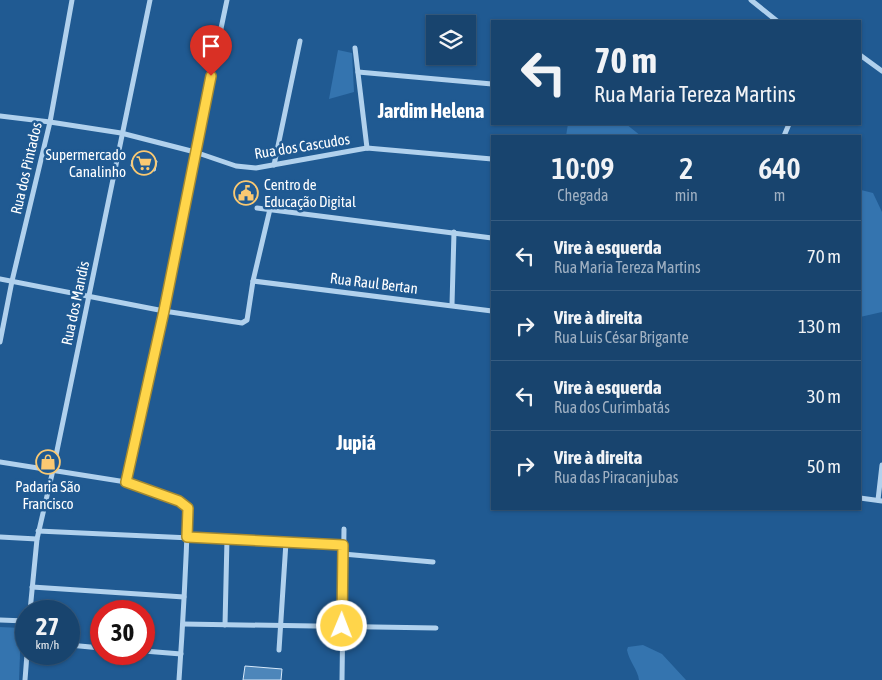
<!DOCTYPE html>
<html lang="pt">
<meta charset="utf-8">
<style>
:root{--surface:#18446e;--page:#254e76;--text:#f1f3f6;--muted:#9fb0c2;--line:#365c81}
body{margin:0;font-family:"Asap Condensed",sans-serif;background:var(--page);color:var(--text);height:100vh;display:flex;flex-direction:column;font-size:19px;white-space:nowrap}
*{box-sizing:border-box;margin:0}
p{font-size:16px;color:var(--muted)}
.icon{flex:none;width:28px;height:28px;fill:none;stroke:currentColor;stroke-width:2;stroke-linecap:round;stroke-linejoin:round}
.map{position:relative;flex:1;overflow:hidden}
.details{position:absolute;left:491px;top:135px;width:370px;height:375px;display:flex;flex-direction:column;background:var(--surface);border-radius:0px;box-shadow:0 1px 4px #0004,0 0 0 1px var(--line)}
.details>*{flex:none}
.banner{position:absolute;left:491px;top:20px;width:370px;height:105px;border-radius:0px;box-shadow:0 1px 4px #0004,0 0 0 1px var(--line);background:#18446e;color:var(--text);overflow:hidden}
.controls{position:absolute;left:426px;top:15px;display:grid;gap:10px}
.controls a{display:grid;place-items:center;width:50px;height:50px;border-radius:0px;background:var(--surface);box-shadow:0 1px 4px #0004,0 0 0 1px var(--line);font-size:25px}
.speed{position:absolute;left:15px;top:600px;display:flex;gap:10px;font-size:25px;font-weight:700;text-align:center}
.speed>*{display:grid;place-content:center;width:65px;height:65px;border-radius:50%;background:var(--surface);box-shadow:0 1px 4px #0004,0 0 0 1px var(--line);line-height:1}
.speed small{font-size:12px;font-weight:400}
.speed .limit{border:8px solid #d22;background:#fff;color:#111}
.pin{position:absolute;display:grid;place-items:center;width:42px;height:42px;color:#fff;margin:-51px -21px;border-radius:50% 50% 50% 0;rotate:-45deg;box-shadow:0 0 5px #0007}
.pin .icon{rotate:45deg}
.me{position:absolute;width:55px;margin:-28px;rotate:1deg;stroke-linejoin:round;filter:drop-shadow(0 0 4px #0008)}
.turn{display:flex;align-items:center;gap:18px;height:105px;padding:0 20px;font-size:22px}
.turn .icon{width:65px;height:65px;stroke-width:2.5}
.turn b{display:block;font-size:35px;line-height:42px}
.eta{display:flex;justify-content:space-evenly;align-items:center;height:85px;text-align:center}
.eta b{font-size:30px;font-weight:600;line-height:35px}
ul{padding:0;list-style:none}
li{display:flex;align-items:center;gap:15px;height:70px;padding:0 20px;border-top:1px solid var(--line)}
li div{flex:1}
li b{display:block;font-size:19px}
li em{font-style:normal}
.map>svg:first-child{display:block}
</style>
<div class="map">
<svg width="882" height="680" viewBox="0 0 882 680">
<rect width="100%" height="100%" fill="#205a92"/>
<g fill="#3474af">
<path d="M338,50L352,53L354,92L329,99Z"/>
<path d="M568,124H626L641,136H566Z"/>
<path d="M861,190L873,193L882,212V312L860,317Z"/>
<path d="M0,627L21,628L19,680H0Z"/>
<path d="M643,645L662,654L686,680H639C638,670 629,661 627,650L628,647Z"/>
</g>
<g fill="#4d86ba" stroke="#d7e9fa">
<path d="M136,156L157,161L155,171L131,166L132,160Z"/>
<path d="M241,182L254,184L251,204L238,202Z"/>
<path d="M245,666L282,669L281,680H243Z"/>
</g>
<g fill="none" stroke-linecap="round" stroke-linejoin="round">
<g stroke="#b1d1ed" stroke-width="5">
<path d="M751,0L777,21"/>
<path d="M355,48L367,148"/>
<path d="M860,55L882,71"/>
<path d="M358,72L492,84"/>
<path d="M0,116L50,122L121,133L195,152L236,166L256,168L367,148L492,159"/>
<path d="M784,136L789,124"/>
<path d="M274,165L300,41"/>
<path d="M257,208L492,238"/>
<path d="M0,279L164,311L242,323L247,320L253,281L270,209"/>
<path d="M253,281L492,311"/>
<path d="M452,305L454,232"/>
<path d="M0,342L12,281L50,122L72,0"/>
<path d="M0,462L126,482L179,501L188,508C186,565 183,623 179,680"/>
<path d="M126,482L164,311L195,152L227,0"/>
<path d="M860,498L882,501"/>
<path d="M878,500L882,465"/>
<path d="M38,531L343,545"/>
<path d="M0,537L37,539"/>
<path d="M343,554L433,562"/>
<path d="M32,587L184,597"/>
<path d="M30,611L37,539L53,470L150,0"/>
<path d="M0,620L26,621"/>
<path d="M183,624L436,628"/>
<path d="M225,625L227,539"/>
<path d="M69,645L101,648"/>
<path d="M279,650L286,542"/>
<path d="M144,651L181,654"/>
<path d="M25,680L27,654"/>
<path d="M342,680L344,529"/>
</g>
</g>
<g fill="none" stroke-linecap="round" stroke-linejoin="round">
<g stroke="#a68a30" stroke-width="12">
<path id="route" d="M211,76L164,311L126,482L179,501L188,508L187,537L343,545L342,626"/>
</g>
<use href="#route" stroke="#ffd54a" stroke-width="9"/>
</g>
<defs>
<g id="supermarket-ring" transform="scale(1.25)"><circle r="9.5" fill="#205a92" stroke="#fac972" stroke-width="1.5"/><path d="M-6-5.5h2.5l.6 2H6L4.5 2H-2.5L-4.4-4H-6ZM-1.5 3.2a1.3 1.3 0 1 0 .1 0ZM3 3.2a1.3 1.3 0 1 0 .1 0Z" fill="#fac972"/></g>
<g id="civic-ring" transform="scale(1.25)"><circle r="9.5" fill="#205a92" stroke="#fac972" stroke-width="1.5"/><path d="M-.6-6.5H3V-4.5H.6V-3L4-1V1h2V6H-6V1h2V-1L-.6-3ZM-1.2 2.5V6h2.4V2.5Z" fill="#fac972"/></g>
<g id="shop-ring" transform="scale(1.25)"><circle r="9.5" fill="#205a92" stroke="#fac972" stroke-width="1.5"/><path d="M-5-2.5h2.3a2.7 3.5 0 0 1 5.4 0H5L5.5 6h-11ZM-1.5-2.5h3a1.5 2.3 0 0 0-3 0Z" fill="#fac972"/></g>
</defs>
<g fill-rule="evenodd">
<use href="#supermarket-ring" x="144" y="163"/>
<use href="#civic-ring" x="246" y="193"/>
<use href="#shop-ring" x="48" y="462"/>
</g>
<g text-anchor="middle" dominant-baseline="central" stroke-width="5" stroke-linejoin="round" paint-order="stroke">
<g font-size="15" fill="#fff" stroke="#205a92">
<text transform="translate(302 146) rotate(-9)">Rua dos Cascudos</text>
<text transform="translate(26 168) rotate(-77)">Rua dos Pintados</text>
<text transform="translate(374 283) rotate(7)">Rua Raul Bertan</text>
<text transform="translate(75 303) rotate(-78)">Rua dos Mandis</text>
</g>
<g font-size="15" fill="#fff" stroke="#205a92" text-anchor="end">
<text x="126" y="154">Supermercado<tspan x="126" dy="17">Canalinho</tspan></text>
<text x="264" y="184" text-anchor="start">Centro de<tspan x="264" dy="17">Educação Digital</tspan></text>
<text x="48" y="486" text-anchor="middle">Padaria São<tspan x="48" dy="17">Francisco</tspan></text>
</g>
<g font-size="20" font-weight="bold" fill="#fff" stroke="#205a92">
<text x="431" y="110">Jardim Helena</text>
<text x="356" y="442">Jupiá</text>
</g>
</g>
</svg>
<div class="controls">
<a><svg class="icon" aria-label="layers" viewBox="0 0 24 24"><path d="M12 4l9 5-9 5-9-5zM3 14l9 5 9-5"/></svg></a>
</div>
<div class="speed"><div>27<small>km/h</small></div><div class="limit">30</div></div>
<div class="pin" style="left:211px;top:76px;background:#d93025"><svg class="icon" aria-label="arrive" viewBox="0 0 24 24"><path d="M6 21V4h12l-3 4 3 4H6"/></svg></div>
<svg class="me" style="left:342px;top:626px" viewBox="-20 -20 40 40"><circle r="17" fill="#ffd54a" stroke="#fff" stroke-width="3"/><path d="M0-11L8 9 0 5-8 9z" fill="#fff"/></svg>
<div class="banner">
<div class="turn"><svg class="icon" aria-label="left" viewBox="0 0 24 24"><path d="M17 20v-9H6M10 6l-5 5 5 5"/></svg><div><b>70 m</b>Rua Maria Tereza Martins</div></div>
</div>
<section class="details">
<div class="eta">
<div><b>10:09</b><p>Chegada</p></div>
<div><b>2</b><p>min</p></div>
<div><b>640</b><p>m</p></div>
</div>
<ul>
<li><svg class="icon" aria-label="left" viewBox="0 0 24 24"><path d="M17 20v-9H6M10 6l-5 5 5 5"/></svg><div><b>Vire à esquerda</b><p>Rua Maria Tereza Martins</p></div><em>70 m</em></li>
<li><svg class="icon" aria-label="right" viewBox="0 0 24 24"><path d="M7 20v-9h11M14 6l5 5-5 5"/></svg><div><b>Vire à direita</b><p>Rua Luis César Brigante</p></div><em>130 m</em></li>
<li><svg class="icon" aria-label="left" viewBox="0 0 24 24"><path d="M17 20v-9H6M10 6l-5 5 5 5"/></svg><div><b>Vire à esquerda</b><p>Rua dos Curimbatás</p></div><em>30 m</em></li>
<li><svg class="icon" aria-label="right" viewBox="0 0 24 24"><path d="M7 20v-9h11M14 6l5 5-5 5"/></svg><div><b>Vire à direita</b><p>Rua das Piracanjubas</p></div><em>50 m</em></li>
</ul>
</section>
</div>
